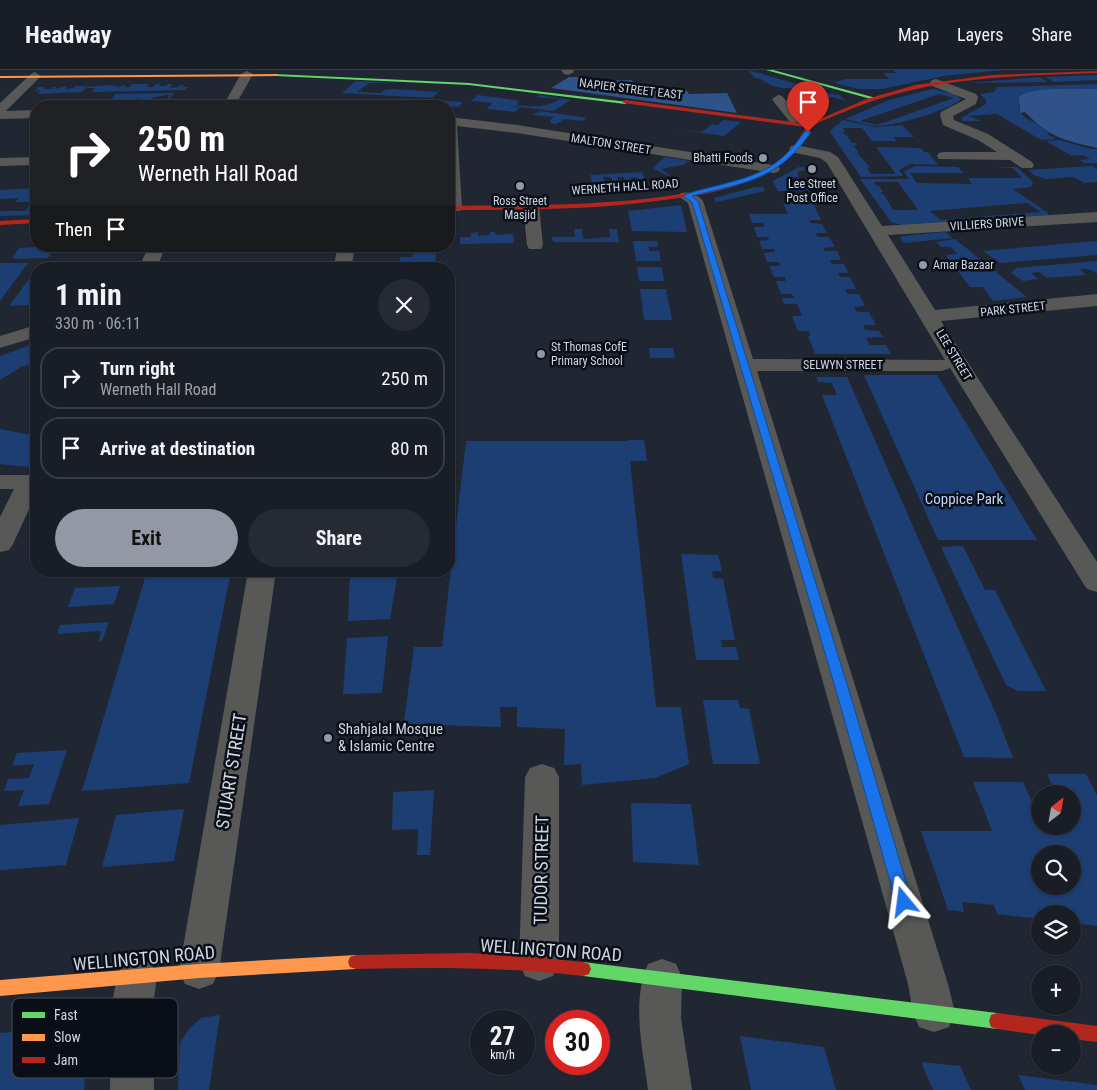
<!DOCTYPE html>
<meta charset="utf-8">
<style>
:root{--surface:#191d26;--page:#262a32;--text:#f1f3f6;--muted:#9fa2a7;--line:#373b43;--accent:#9299a4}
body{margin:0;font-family:"Roboto Condensed",sans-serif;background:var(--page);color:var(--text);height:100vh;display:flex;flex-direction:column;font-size:19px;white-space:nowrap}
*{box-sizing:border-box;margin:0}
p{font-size:16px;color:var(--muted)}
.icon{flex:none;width:28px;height:28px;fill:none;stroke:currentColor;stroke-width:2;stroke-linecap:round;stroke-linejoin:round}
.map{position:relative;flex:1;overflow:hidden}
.sheet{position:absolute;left:30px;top:192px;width:425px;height:315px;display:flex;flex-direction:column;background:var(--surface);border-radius:20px;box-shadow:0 1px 4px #0004,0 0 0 1px var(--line)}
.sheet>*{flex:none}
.banner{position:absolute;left:30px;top:30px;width:425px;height:152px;border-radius:20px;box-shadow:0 1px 4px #0004,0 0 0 1px var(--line);background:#202124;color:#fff;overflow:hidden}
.needle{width:32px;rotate:31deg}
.tools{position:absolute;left:1031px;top:715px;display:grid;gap:10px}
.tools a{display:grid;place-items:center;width:50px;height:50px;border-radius:50%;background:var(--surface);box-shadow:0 1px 4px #0004,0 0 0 1px var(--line);font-size:25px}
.speed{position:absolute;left:470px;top:940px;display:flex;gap:10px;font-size:25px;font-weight:700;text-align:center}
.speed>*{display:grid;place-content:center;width:65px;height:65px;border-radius:50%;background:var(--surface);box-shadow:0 1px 4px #0004,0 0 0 1px var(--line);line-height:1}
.speed small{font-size:12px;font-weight:400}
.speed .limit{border:8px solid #d22;background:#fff;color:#111}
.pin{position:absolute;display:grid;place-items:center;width:42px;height:42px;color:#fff;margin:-51px -21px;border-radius:50% 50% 50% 0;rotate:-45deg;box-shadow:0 0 5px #0007}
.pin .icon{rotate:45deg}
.me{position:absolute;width:55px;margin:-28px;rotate:344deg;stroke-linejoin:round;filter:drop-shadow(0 0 4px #0008)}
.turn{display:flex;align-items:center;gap:18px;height:105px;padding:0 25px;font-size:22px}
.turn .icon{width:65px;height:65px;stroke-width:2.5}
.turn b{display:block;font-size:35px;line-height:42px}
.then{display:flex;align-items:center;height:48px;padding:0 25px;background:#0003;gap:10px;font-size:19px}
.round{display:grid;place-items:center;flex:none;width:52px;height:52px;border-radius:26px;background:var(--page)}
.head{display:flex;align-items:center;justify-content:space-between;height:85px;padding:0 25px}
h1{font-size:30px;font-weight:700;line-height:38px}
.cta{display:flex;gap:10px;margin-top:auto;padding:10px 25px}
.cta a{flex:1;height:58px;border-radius:30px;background:var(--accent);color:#111;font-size:20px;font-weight:700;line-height:58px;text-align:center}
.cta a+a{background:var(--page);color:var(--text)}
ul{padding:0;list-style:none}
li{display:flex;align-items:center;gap:15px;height:62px;margin:0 10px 8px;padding:0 15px;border:2px solid var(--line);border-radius:20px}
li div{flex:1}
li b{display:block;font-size:19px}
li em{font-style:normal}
header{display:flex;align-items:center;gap:30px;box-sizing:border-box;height:70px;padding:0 25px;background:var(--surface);border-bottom:1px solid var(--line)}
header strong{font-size:24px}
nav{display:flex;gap:28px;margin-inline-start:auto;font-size:18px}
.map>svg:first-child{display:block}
</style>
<header>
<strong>Headway</strong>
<nav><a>Map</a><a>Layers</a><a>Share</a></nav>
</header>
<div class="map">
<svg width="1097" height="1020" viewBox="0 0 1097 1020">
<rect width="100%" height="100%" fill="#212732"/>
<g fill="#1c3e73" fill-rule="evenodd">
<path d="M748,0L800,15V17C791,19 780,19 771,15C764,12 762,8 755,8Z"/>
<path d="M893,0H1002L944,6L882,19H859L834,13L845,9H889L884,3H896Z"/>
<path d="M1097,5V10L1054,12L1045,7Z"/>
<path d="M1039,7L1048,12L970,13Z"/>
<path d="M90,9L84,17L110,15L119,17L126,14L124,17H130L132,14H149L147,17H153L156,14H160L159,16H166L168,14H172L170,18L178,17L180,15H184L182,17H188L185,20L92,22L95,18H86L82,22L38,24L40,20L35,21L38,17H44L43,19H51L53,17H56L55,19L67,16L66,19L73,18L76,16H84Z"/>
<path d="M356,11L399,13H369L357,22L381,23L385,20L392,19L438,22L432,28L342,23Z"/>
<path d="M1097,14V19H1065L1019,33C1017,45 1027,49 1036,53C1040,56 1044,60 1049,63L1047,64L1056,69L1041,70L997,44L968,46L982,51H963L961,48L986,34V30L980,24L994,22L997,17Z"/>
<path d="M932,19L954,24L961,29C951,40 891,57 876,56C865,55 855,51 845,49L889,30ZM939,24L954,28L877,55L860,51Z"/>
<path d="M815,21L839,25L846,31L832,27L819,32H794L788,25Z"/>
<path d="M174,23L170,29H167L170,25C158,25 151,30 140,30L141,28L116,31L117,29H112L115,24Z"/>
<path d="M478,25L515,30L519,31L517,35C532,37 546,38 560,29L537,27L539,25L571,30L553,41L505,35L521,38L514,42L487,39L492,33L471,31Z"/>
<path d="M420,29L463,32L458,37L428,36L429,35L415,34Z"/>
<path d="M540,41L587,48L582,51L565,49L556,54L551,53L550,50L554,47L532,45Z"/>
<path d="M723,50L741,52L724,66L676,59L702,62L712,54L718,55Z"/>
<path d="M843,50L875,57L902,55L914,67H894L896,71H872L862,58H843L845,62H842L847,66L852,73H856L857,75L854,76L859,83H857L870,97L867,98L871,104H896L876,77L921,78L924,82H928L938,95L910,94L899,100L903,106L861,107L830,62V61Z"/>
<path d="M1060,70L1091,79H1097V93H1085L1080,90L1090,89L1083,85L1072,86L1046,71Z"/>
<path d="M665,87L689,91L683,95L661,99L671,106H668L653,98Z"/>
<path d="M916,96L958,97L964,103H910L917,113L972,114L968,108H1022L1013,98L993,97H1017L1033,112L1031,117L1013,119L1048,143V145L930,155L927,153L902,155L891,152L860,109H909L904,101ZM874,112H898L918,140H893L885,126L880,122H883L879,116H877ZM1027,133L1041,142L941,150L930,141Z"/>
<path d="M1092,96L1097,99V112L1084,113L1074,107L1045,109L1034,105L1028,100Z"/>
<path d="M799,97H804L805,100L797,102L799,107H791L792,110H801L807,121H778L773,111Z"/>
<path d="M642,102L645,109L639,110L636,107L630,108L633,111H626L623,107H617L620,112H614L610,107H603L606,113H592L590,105Z"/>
<path d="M755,117H763L765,121L716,132L714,128Z"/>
<path d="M36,118V145L0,146V141H25L32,132H16L18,128L0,129V120Z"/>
<path d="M783,133H813L821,150H809L811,153L822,154L827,163H816L817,167H829L835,177L823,178L825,181H837L841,190H830L832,194H844L848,203H838L840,207H850L856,219H845L847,224H859L865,236L854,237L857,242H869L876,255H863L865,260L879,261L883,267L866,268L870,275H886L891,284H815L808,266H810L809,261H798L792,246H802L797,234H784L782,228H794L792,224H781L776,211H786L785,207H774L769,196H780L779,192H767L764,183L775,182L774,179H762L759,171L769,170L768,167H757L754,157H764L763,153H752L749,144H788Z"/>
<path d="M681,135L687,162L632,161L628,141Z"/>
<path d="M574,159H582L583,169L610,167L609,159H617L619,172H553L552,167H575Z"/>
<path d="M478,162V166L490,165V162H495L496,165L513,164L514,173L460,174V167H471V163Z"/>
<path d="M945,162L953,168L904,173L900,168L902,166Z"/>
<path d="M955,169L1027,227L993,231L983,217H970L957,200L968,199L962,192H951L946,185L957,184L951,177H941L936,172Z"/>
<path d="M633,171H657L658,177H649V181H659L661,191H636Z"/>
<path d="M1097,171V185L1000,193L983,181Z"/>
<path d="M56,176L48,188L12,189L19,178Z"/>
<path d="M436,179L435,199L410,197V195H414V191H400V187H412L413,183H399V180Z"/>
<path d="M1097,191V203L1087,199H1079L1086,205L1047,208L1039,202L1031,203L1038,209L1023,211L1011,203L1016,198Z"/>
<path d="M0,193H28L0,231Z"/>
<path d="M637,197H662L664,211H639Z"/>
<path d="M35,201H36L35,217H36V230H33L29,235L9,236Z"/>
<path d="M640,219H666L672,250H644Z"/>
<path d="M36,273V293L21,297L0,310V286Z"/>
<path d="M649,278H673L675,288H650Z"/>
<path d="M864,305H937L1037,470H938Z"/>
<path d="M816,307H847L996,644L1013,688L964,687L822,325H837L832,313L818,312Z"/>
<path d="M0,359L36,366V383L28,397L0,394Z"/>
<path d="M628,370H644L647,391H630L656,637H681L689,694L655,708L582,715L581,694L564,695L565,659L517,657V637H500L501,657L410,654L404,651L414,577H442L466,371H627Z"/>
<path d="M963,476L985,520H995L1046,621H1018L1006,615L941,477Z"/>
<path d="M681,484L718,485L722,501H712L713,508L723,509L735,570H721L722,577H736L739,590H696Z"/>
<path d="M147,501H231L189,713L82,721Z"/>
<path d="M358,501H398L390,549L348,551L350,504Z"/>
<path d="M120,516L114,534L68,537L75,518Z"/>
<path d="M109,552L102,571H99L101,561L57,564L60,555Z"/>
<path d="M388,566L382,623L343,624L347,568Z"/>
<path d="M703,630H738L740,638L749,639L760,694H713Z"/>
<path d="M67,680L49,734L18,736L24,720L4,721L8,709L29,708L34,694L12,696L17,683Z"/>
<path d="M1047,704H1086L1097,726V856L1073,853L1072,844H1040V849L997,844L994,835L962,832L964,842L948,840L921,761H992L973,712H1023L1040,750V756H1043L1045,762H1072L1070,756H1072V724H1056ZM1040,784H1072V816H1040Z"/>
<path d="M434,720L430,785H417L418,759L392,760L393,722Z"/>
<path d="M631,733L691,734L699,795L633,792Z"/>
<path d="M184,739L174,791L102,797L116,745Z"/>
<path d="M79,748L66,795L0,800V755Z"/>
<path d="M220,945L209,1020H178L180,973L188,960L201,948Z"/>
<path d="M48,959L74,961L87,978L84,1020H0V963Z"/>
<path d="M740,966L824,977L836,1020H751Z"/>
<path d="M921,992L960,996L971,1020H933Z"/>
<path d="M1018,1005L1097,1015V1020H1025Z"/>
</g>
<g fill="#2f5289">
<path d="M569,7H586L588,11L632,10L634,15L665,17L667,20H686L689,24L727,23L737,43L551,18Z"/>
<path d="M1097,19V78C1064,70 1050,68 1025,42L1020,43L1019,27C1029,16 1081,19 1097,19Z"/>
</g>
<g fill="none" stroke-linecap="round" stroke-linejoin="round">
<g fill="#585857" fill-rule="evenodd">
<path d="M561,0H573L574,2L568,5L564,4Z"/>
<path d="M247,1L253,4L235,36H223L241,4Z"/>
<path d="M35,2L41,6L6,41L36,40V48L0,49V33L31,4Z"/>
<path d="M936,9L976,24L978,27L976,34L953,46L954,50L988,64L1032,92L1034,95L1032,98H1022L1010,90L939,89L937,86L939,83L944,82H997L978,70L943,55L940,45L941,42L966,29L932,16L930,13L932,10Z"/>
<path d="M778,25L782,26L800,46L802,49L800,52H790L774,32L772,29Z"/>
<path d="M449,47L517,55L773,95L778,96L780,99L778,102L773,103L517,63L457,56L462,138L460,141H449Z"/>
<path d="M796,75L830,82L838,87L882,156L1097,142V152L888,165L935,240L1097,224V236L941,251L1097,492V522L1087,519L1083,513L950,298L942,301H757L948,914L955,943L949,957L934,962L919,957L913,943L908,914L688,133L678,126L681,123C689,121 698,124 703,131L753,289L945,290L827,93L820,88L791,82L789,79L791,76Z"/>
<path d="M36,87V95L0,96V88Z"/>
<path d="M531,131L537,133L539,136L543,175L541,179H529L527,175L523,136L525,133Z"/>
<path d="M149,176H166L156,199H138Z"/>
<path d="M338,176H355L351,199H333Z"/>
<path d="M36,255V267L0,278V266Z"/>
<path d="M0,405H36V424L13,474L9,480L0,482V447L14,419H0Z"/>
<path d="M248,501H276L219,901L213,914L199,919L185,914L179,901Z"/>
<path d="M542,694L554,698L559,707V893L553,906L539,911L525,906L519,893L525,707L530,698Z"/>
<path d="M137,888L151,893L157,906L153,936L154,1020H110C111,979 106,931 123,893Z"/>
<path d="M662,889L676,894L682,907L681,948L692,1020H648C643,980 631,932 648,894Z"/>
</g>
<g fill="#63d668" fill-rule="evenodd">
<path d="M766,0H773L876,28L871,29Z"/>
<path d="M274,4L469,13L628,32L625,34L469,15L276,6Z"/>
<path d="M583,892L997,943L1003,945L1005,951L1003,957L997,959L583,906L577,904L575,899L577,894Z"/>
</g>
<g fill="#ff974d" fill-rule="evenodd">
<path d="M278,4L276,6L0,8V6Z"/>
<path d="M356,885L362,887L364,892L362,897L356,899L199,908L0,926V910L199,894Z"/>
</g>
<g fill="#b3261e" fill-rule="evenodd">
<path d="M1097,1V3C1011,6 924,7 844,42C834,46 823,50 813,56C807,60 806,69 801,75C784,94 762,106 738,115C715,123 689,127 664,130C593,140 521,140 449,140V136C520,135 591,136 661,127C699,122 738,115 771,96C786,88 798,72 806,57L623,33L625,30L808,54L867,29L915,15L992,5Z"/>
<path d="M36,149V153L0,155V151Z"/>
<path d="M469,883L526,886L583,892L589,894L591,899L589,904L583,906C507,897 432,897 356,899L350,897L348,892L350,887L356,885Z"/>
<path d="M997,943L1097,956V972L1072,969V964L1040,965L997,959L991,957L989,951L991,945Z"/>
</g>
</g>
<path fill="#1a73e8" stroke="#114b97" d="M806,60L811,62C777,111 746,112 692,126L698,131L850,624L912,832L909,836L904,838L898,836L896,832L837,624L692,132L683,126C692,121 706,119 716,116C759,105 780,98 806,60Z"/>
<g fill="#9299a4" stroke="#0a0f17" stroke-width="2">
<circle cx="763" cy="88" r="5"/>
<circle cx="812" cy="99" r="5"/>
<circle cx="520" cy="116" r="5"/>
<circle cx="923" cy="195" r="5"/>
<circle cx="541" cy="284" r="5"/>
<circle cx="328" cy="668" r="5"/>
</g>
<g text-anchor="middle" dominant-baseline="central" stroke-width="5" stroke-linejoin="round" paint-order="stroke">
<g font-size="12" fill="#cfd6e2" stroke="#0a0f17">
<text transform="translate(631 19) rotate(7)">NAPIER STREET EAST</text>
<text transform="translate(611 74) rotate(9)">MALTON STREET</text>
<text transform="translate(625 117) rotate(-4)">WERNETH HALL ROAD</text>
<text transform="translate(987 154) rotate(-4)">VILLIERS DRIVE</text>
<text transform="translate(1013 239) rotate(-6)">PARK STREET</text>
<text transform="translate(954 285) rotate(59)">LEE STREET</text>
<text x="843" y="295">SELWYN STREET</text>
</g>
<g font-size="12" fill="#cfd6e2" stroke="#0a0f17">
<text x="753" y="88" text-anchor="end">Bhatti Foods</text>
<text x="812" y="114">Lee Street<tspan x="812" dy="14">Post Office</tspan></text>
<text x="520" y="131">Ross Street<tspan x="520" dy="14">Masjid</tspan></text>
<text x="933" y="195" text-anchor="start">Amar Bazaar</text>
<text x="551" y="277" text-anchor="start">St Thomas CofE<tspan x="551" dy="14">Primary School</tspan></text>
</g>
<g font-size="15" fill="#bcd4f8" stroke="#0a0f17">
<text x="964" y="429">Coppice Park</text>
</g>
<g font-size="15" fill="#cfd6e2" stroke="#0a0f17" text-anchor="start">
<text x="338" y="659">Shahjalal Mosque<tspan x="338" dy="17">&amp; Islamic Centre</tspan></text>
</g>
<g font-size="18" fill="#cfd6e2" stroke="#0a0f17">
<text transform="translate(231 701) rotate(-81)">STUART STREET</text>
<text transform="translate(541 800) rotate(-89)">TUDOR STREET</text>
<text transform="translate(551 880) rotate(4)">WELLINGTON ROAD</text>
<text transform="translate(144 888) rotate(-5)">WELLINGTON ROAD</text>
</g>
</g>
<rect x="12" y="928" width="166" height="80" rx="8" fill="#0a0f17" stroke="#454b54" stroke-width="1"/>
<rect x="22" y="942" width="23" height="6" fill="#63d668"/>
<rect x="22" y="964" width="23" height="7" fill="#ff974d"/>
<rect x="22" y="987" width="23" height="6" fill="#b3261e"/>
<g font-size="14" fill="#cfd6e2">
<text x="54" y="950">Fast</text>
<text x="54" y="972">Slow</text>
<text x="54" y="995">Jam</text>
</g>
</svg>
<div class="tools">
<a><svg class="needle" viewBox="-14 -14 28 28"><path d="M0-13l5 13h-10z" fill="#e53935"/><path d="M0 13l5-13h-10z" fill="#9fa2a7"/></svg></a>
<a><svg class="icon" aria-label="search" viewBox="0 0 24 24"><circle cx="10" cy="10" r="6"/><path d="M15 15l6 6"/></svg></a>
<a><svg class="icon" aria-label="layers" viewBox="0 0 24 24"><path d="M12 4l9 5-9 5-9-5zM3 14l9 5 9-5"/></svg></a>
<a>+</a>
<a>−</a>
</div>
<div class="speed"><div>27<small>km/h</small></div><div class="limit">30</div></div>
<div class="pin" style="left:808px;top:62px;background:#d93025"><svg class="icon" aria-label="arrive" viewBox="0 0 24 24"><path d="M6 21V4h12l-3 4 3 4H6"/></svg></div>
<svg class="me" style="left:904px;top:832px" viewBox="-20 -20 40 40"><path d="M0-17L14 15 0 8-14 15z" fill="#1a73e8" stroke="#fff" stroke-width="4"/></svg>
<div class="banner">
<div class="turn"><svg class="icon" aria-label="right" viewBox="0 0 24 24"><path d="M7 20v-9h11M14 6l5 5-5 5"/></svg><div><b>250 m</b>Werneth Hall Road</div></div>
<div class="then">Then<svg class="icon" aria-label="arrive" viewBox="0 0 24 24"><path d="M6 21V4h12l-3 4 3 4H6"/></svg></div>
</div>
<section class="sheet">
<div class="head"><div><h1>1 min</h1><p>330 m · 06:11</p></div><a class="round"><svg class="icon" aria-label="close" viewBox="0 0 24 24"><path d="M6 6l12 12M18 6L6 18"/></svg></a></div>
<ul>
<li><svg class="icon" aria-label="right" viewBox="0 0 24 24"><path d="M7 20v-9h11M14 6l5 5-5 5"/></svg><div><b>Turn right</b><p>Werneth Hall Road</p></div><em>250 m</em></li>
<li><svg class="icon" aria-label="arrive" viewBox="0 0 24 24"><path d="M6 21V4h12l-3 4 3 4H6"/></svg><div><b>Arrive at destination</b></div><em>80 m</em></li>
</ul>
<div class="cta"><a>Exit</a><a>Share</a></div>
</section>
</div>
